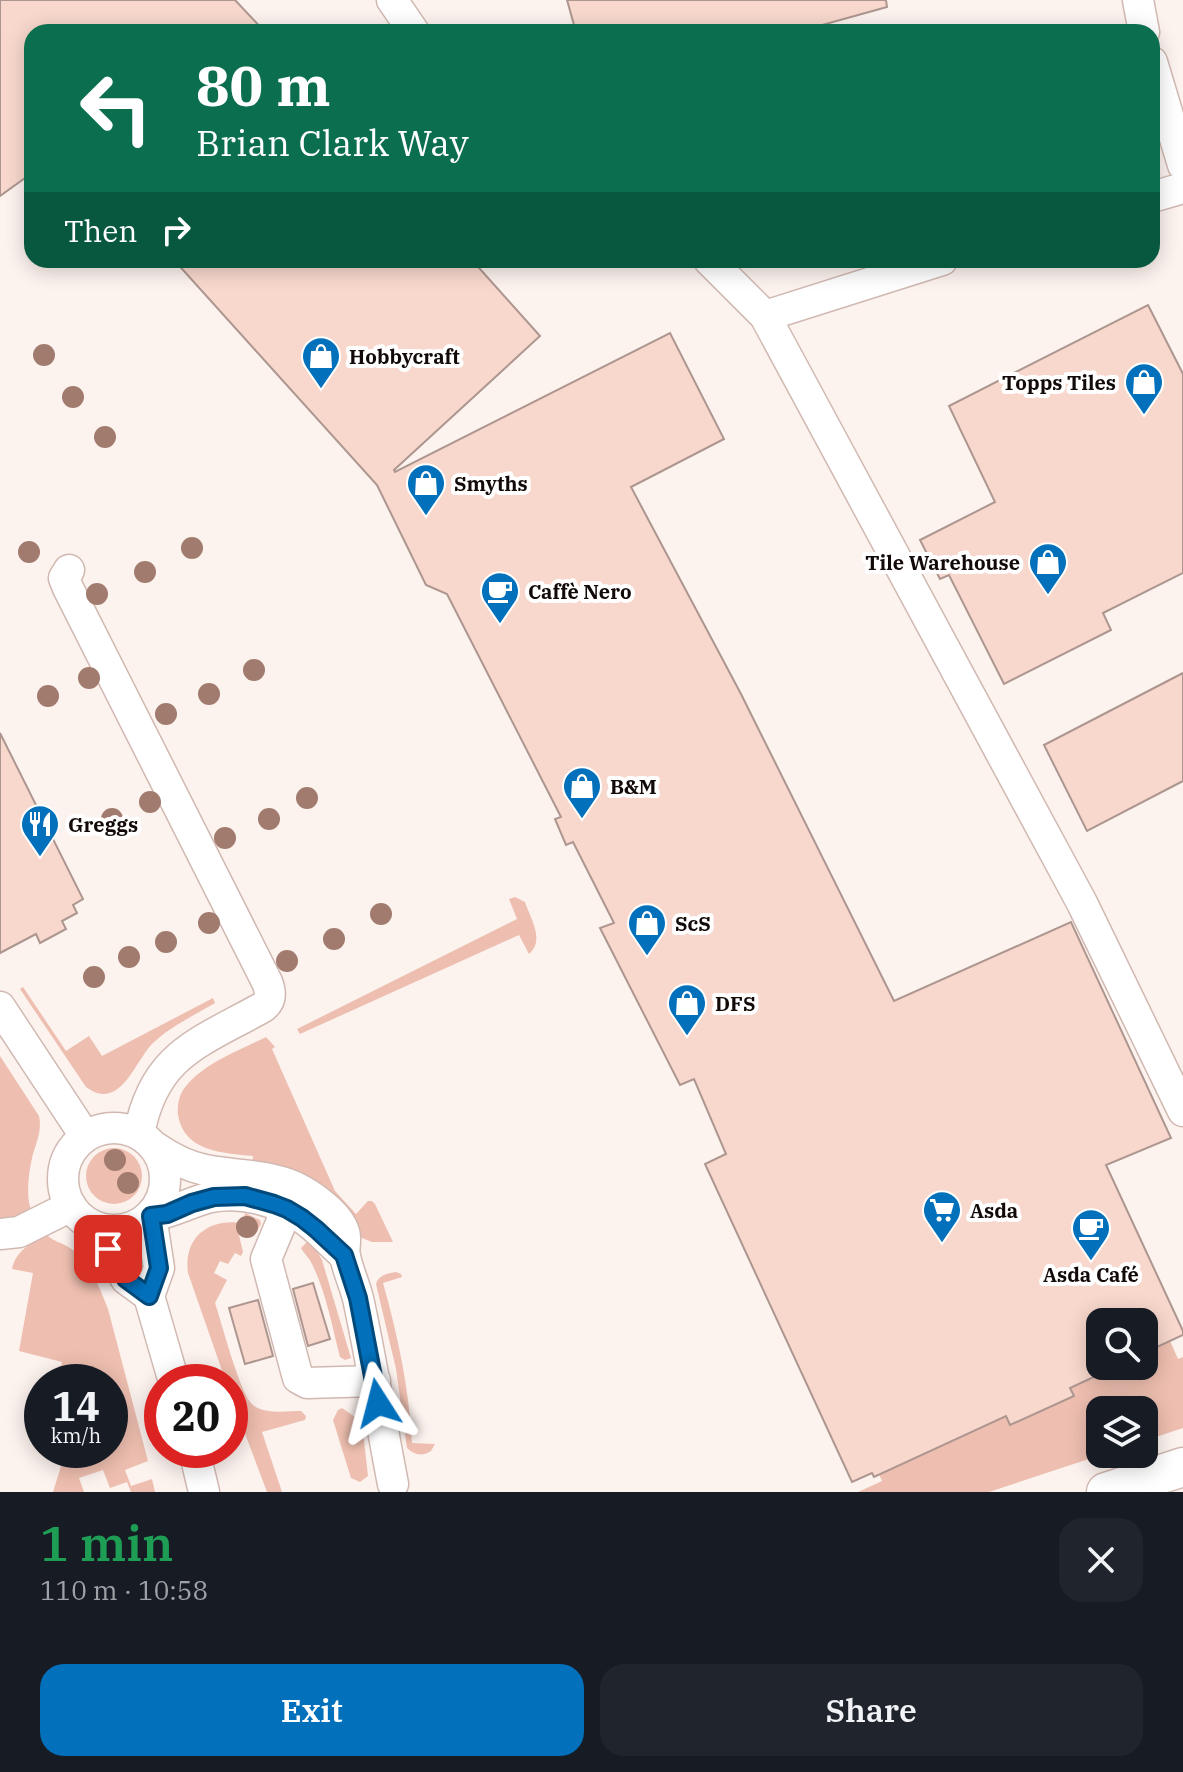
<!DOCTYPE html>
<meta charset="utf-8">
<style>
:root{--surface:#171b24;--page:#20242c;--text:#f1f3f6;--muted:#9ea1a6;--accent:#0270bb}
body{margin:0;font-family:"IBM Plex Serif",serif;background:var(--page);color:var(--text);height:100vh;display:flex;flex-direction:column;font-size:30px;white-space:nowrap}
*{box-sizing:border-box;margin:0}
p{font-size:26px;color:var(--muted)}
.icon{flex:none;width:44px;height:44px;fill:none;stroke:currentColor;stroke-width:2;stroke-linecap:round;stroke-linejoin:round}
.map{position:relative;height:1492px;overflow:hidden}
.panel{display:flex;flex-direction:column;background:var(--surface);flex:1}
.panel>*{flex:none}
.hud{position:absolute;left:24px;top:24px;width:1136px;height:244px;border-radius:24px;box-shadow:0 4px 20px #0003;background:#0b6e4f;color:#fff;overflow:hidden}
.controls{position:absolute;left:1086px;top:1308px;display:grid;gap:16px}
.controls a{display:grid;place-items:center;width:72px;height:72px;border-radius:16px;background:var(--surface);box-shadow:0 4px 20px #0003;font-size:40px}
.speed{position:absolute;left:24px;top:1364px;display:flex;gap:16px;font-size:40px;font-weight:700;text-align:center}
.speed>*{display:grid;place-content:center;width:104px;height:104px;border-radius:50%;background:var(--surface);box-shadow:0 4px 20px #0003;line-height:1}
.speed small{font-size:20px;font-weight:400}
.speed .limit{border:12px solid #d22;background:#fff;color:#111}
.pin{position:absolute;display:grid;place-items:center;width:68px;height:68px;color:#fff;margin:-34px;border-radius:16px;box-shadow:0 4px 12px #0006}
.me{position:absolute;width:88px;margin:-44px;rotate:351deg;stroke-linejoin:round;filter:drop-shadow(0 0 6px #0008)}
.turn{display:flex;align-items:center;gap:28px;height:168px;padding:0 40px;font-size:36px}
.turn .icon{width:104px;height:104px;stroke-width:2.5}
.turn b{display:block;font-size:56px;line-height:68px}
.then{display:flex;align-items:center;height:76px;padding:0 40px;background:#0003;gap:16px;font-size:30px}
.round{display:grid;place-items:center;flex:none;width:84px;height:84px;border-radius:24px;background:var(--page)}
.overview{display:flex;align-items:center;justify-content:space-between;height:136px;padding:0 40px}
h1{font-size:48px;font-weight:600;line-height:60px;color:#1e9e55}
.action{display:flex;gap:16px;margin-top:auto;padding:16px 40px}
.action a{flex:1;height:92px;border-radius:24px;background:var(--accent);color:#fff;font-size:32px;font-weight:600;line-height:92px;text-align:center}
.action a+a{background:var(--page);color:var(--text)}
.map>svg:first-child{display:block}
</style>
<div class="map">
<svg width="1183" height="1492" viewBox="0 0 1183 1492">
<rect width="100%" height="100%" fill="#fcf2ee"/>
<g fill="#eebfb0">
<path d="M515,897L525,902C531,920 545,940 529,954L519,935L300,1034L297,1029L517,919L509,899Z"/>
<path d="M23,987L66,1051L89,1036L102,1056L213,998L215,1003C193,1016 169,1027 151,1045C140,1058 129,1082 116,1090C105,1097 95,1094 86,1087L20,989Z"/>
<path d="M266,1037L275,1047L272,1049L335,1191L356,1214L368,1201H372L375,1204L393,1242H372L357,1236L252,1166L253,1156C223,1153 184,1152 178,1115C177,1105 179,1094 186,1086C205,1063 240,1050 266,1037Z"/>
<path d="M0,1056L39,1116C42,1130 37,1141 33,1154C29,1170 25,1197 32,1212L27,1216L0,1219Z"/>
<circle cx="114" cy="1176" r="28"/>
<path d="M245,1213L260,1220L261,1224L257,1231L239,1235L243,1252L241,1256L235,1253L228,1264L220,1261L214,1273L227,1280L215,1303C222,1323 239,1391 252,1404C263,1415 287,1411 301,1411L306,1416L305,1420L262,1432L282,1492H267L230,1394V1382H226L188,1273C183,1237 209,1218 243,1223Z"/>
<path d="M47,1235C54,1242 61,1242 70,1248C91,1262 99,1287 108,1309L148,1461L125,1470L131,1486L152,1479L155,1492H131L127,1482L110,1488L103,1470L79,1478L84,1492H53L66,1450H110V1382H57L62,1362L19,1351L33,1273L12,1269C16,1251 30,1243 47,1235Z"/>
<path d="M307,1242L316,1249L322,1260L351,1358L345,1360L340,1357C332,1326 326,1292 312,1264C309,1257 304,1254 301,1248Z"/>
<path d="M396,1272L401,1274L402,1277L383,1283C398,1336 409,1388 412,1443L435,1444L431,1451C422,1457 414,1455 407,1448L396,1369L376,1284C378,1275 389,1273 396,1272Z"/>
<path d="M1170,1341L1178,1359L1183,1357V1428L1144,1441V1410H1100V1454H1104L989,1492H858L882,1481L879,1474L1006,1416L1011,1425L1073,1396L1070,1388L1116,1366H1144V1353Z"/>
<path d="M342,1408L355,1417L360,1424L363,1432L368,1476L360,1482L351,1478L333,1420L338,1410Z"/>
</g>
<g fill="#f8d8cd" stroke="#ad968f" stroke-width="2">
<path d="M0,0H235L265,32H32V173L0,196Z"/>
<path d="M567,0H886L887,7L797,32H576Z"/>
<path d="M174,260H472L540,336L394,470L395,472L670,333L724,439L631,487L741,694L894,1001L1071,922L1171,1138L1106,1165L1183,1331V1335L1144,1353V1322H1100V1374L1070,1388L1074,1396L1010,1425L1006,1416L874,1477L872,1473L852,1482L705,1164L726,1154L694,1079L680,1085L600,928L614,923L573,842L566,845L555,819L561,817L447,594L426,585L377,485Z"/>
<path d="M1148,305L1183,374V573L1103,613L1111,630L1004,684L949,575L940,579L920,540L995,502L949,406Z"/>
<path d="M1183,673V781L1087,831L1044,745Z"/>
<path d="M0,733L83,899L73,905L77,913L62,921L66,929L40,943L36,934L0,953Z"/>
<path d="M313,1283L330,1339L308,1346L293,1289Z"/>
<path d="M258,1300L273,1356L245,1364L229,1308Z"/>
</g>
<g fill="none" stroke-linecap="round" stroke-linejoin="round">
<g stroke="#d1b9b2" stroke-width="33">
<g id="minor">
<path d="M392,0L414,32"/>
<path d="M1138,0L1144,32"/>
<path d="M1152,62L1183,165"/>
<path d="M1152,197L1183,188"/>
<path d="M709,260L765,316L1082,903L1183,1111"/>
<path d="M765,316L942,260"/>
<path d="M69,570L64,578L68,588L267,982C271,992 272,1000 263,1007C199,1043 154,1054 139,1134"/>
<path d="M0,1007L85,1136"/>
<circle cx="114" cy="1179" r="51"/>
<path d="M155,1147C171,1158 186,1166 205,1170C235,1176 266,1174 295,1187C311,1195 339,1214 344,1232C347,1239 343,1248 345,1256C348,1272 356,1287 359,1303C372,1363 381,1423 393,1484"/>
<path d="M287,1209L266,1259L298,1378L307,1383L375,1381"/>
<path d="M96,1227L126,1279L149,1296"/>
<path d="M0,1234L19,1232L71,1206"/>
<path d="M174,1382L149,1296L159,1268L151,1216C172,1213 190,1202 211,1197C241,1191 276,1201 301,1217C317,1227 330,1243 344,1255"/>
<path d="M194,1450L204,1492"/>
</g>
</g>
<g stroke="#d1b9b2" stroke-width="41">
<path id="major" d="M1106,1492L1183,1467"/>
</g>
<use href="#minor" stroke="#fff" stroke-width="30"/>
<use href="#major" stroke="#fff" stroke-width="38"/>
</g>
<g fill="#a17b6e">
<circle cx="44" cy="355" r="11"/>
<circle cx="73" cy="397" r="11"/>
<circle cx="105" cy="437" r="11"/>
<circle cx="192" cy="548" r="11"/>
<circle cx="29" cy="552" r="11"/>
<circle cx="145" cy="572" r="11"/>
<circle cx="97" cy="594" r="11"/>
<circle cx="254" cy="670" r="11"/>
<circle cx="89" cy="678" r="11"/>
<circle cx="209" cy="694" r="11"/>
<circle cx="48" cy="696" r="11"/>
<circle cx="166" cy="714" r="11"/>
<circle cx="307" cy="798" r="11"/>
<circle cx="150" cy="802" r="11"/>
<circle cx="112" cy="819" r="11"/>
<circle cx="269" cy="819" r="11"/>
<circle cx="225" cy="838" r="11"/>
<circle cx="381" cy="914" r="11"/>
<circle cx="209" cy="923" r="11"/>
<circle cx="334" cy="939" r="11"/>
<circle cx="166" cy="942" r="11"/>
<circle cx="129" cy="957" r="11"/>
<circle cx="287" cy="961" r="11"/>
<circle cx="94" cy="977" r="11"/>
<circle cx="115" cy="1160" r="11"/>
<circle cx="128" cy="1183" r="11"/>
<circle cx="247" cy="1227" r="11"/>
</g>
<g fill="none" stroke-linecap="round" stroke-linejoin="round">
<g stroke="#01497a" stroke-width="20">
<path id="route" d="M108,1249L126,1279L149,1296L159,1268L151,1216L167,1214L192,1203L214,1197L245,1196L274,1204L287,1209L302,1218L316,1229L344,1255L358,1298L378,1403"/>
</g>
<use href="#route" stroke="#0270bb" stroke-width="14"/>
</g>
<defs>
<g id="shop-pin" transform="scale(2)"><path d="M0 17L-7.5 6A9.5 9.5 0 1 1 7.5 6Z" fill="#0270bb" stroke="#fff"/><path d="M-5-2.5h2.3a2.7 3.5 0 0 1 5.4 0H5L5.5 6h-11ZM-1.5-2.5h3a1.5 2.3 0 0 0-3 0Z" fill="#fff"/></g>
<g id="cafe-pin" transform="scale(2)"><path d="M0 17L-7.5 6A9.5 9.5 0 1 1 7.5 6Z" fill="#0270bb" stroke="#fff"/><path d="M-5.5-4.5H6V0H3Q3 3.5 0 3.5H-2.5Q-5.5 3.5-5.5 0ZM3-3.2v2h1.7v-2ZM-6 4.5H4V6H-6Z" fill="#fff"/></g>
<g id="restaurant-pin" transform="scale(2)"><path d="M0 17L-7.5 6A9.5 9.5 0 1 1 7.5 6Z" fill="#0270bb" stroke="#fff"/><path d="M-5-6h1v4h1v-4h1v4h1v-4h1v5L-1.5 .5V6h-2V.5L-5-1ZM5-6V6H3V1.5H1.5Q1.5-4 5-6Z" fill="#fff"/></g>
<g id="supermarket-pin" transform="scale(2)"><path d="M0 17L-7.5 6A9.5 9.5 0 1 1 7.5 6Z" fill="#0270bb" stroke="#fff"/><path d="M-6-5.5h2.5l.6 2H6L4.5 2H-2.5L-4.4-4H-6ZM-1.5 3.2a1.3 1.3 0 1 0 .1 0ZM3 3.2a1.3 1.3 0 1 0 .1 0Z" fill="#fff"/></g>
</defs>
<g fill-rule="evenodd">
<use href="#shop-pin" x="321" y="356"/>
<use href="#shop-pin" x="1144" y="382"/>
<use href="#shop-pin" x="426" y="483"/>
<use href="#shop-pin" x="1048" y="562"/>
<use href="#cafe-pin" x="500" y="591"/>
<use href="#shop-pin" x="582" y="786"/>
<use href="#restaurant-pin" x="40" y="824"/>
<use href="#shop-pin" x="647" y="923"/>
<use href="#shop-pin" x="687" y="1003"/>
<use href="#supermarket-pin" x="942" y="1210"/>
<use href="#cafe-pin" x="1091" y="1228"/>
</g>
<g text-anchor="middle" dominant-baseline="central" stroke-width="8" stroke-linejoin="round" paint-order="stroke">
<g font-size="20" font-weight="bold" fill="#120a08" stroke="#fff" text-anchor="start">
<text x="349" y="356">Hobbycraft</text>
<text x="1116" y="382" text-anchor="end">Topps Tiles</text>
<text x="454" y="483">Smyths</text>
<text x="1020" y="562" text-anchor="end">Tile Warehouse</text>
<text x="528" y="591">Caffè Nero</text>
<text x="610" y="786">B&amp;M</text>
<text x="68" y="824">Greggs</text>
<text x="675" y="923">ScS</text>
<text x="715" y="1003">DFS</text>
<text x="970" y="1210">Asda</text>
<text x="1091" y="1274" text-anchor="middle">Asda Café</text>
</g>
</g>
</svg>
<div class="controls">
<a><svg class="icon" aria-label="search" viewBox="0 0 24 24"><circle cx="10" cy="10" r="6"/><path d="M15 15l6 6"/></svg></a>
<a><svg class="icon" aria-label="layers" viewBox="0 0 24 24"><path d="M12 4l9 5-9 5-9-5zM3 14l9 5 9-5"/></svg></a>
</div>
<div class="speed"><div>14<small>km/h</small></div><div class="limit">20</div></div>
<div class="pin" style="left:108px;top:1249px;background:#d93025"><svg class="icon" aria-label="arrive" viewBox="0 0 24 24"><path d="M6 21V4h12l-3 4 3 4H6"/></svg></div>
<svg class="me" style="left:378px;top:1403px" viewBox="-20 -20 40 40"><path d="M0-17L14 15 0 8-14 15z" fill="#0270bb" stroke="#fff" stroke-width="4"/></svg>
<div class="hud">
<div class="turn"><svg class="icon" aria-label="left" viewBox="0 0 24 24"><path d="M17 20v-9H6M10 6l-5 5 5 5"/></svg><div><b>80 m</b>Brian Clark Way</div></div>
<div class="then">Then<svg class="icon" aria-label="right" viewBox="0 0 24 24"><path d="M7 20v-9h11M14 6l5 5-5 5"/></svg></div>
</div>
</div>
<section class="panel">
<div class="overview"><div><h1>1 min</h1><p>110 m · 10:58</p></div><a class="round"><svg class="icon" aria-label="close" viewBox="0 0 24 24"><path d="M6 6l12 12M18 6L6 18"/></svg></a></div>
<div class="action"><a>Exit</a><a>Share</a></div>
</section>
